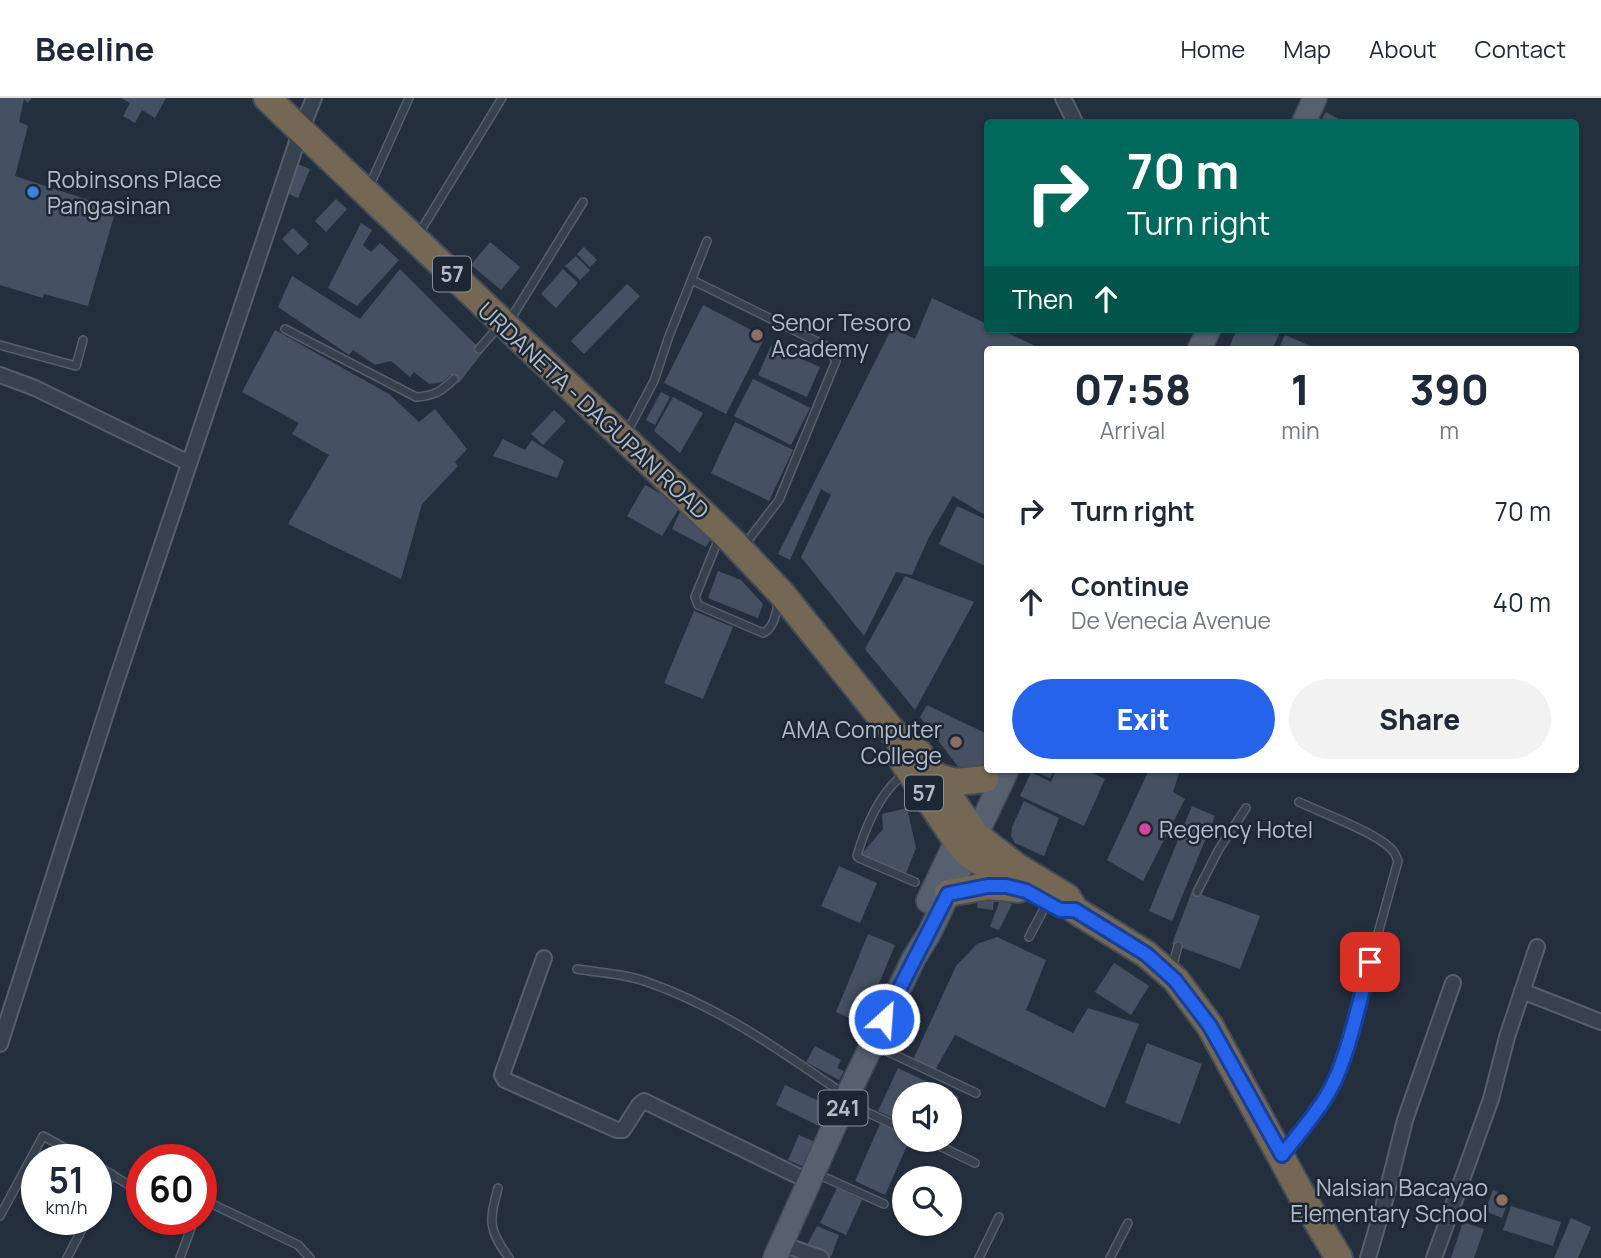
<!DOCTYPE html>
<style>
:root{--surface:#fff;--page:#f2f2f3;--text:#1f2937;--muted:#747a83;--line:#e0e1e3;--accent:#2563eb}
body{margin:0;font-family:Manrope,sans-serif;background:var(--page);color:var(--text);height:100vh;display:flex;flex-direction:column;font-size:26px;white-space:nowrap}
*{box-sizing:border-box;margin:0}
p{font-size:23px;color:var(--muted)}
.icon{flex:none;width:38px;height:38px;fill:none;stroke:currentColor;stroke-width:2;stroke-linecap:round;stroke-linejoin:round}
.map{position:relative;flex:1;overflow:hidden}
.sheet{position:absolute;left:984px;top:248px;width:595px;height:427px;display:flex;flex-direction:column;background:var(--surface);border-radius:7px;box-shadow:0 2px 5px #0004}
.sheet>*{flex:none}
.banner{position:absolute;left:984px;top:21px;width:595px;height:214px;border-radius:7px;box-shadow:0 2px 5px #0004;background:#00695c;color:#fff;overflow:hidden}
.fabs{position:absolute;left:892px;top:984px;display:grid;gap:14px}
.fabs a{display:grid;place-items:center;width:70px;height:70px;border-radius:50%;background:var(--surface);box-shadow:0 2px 5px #0004;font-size:35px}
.speed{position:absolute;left:21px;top:1046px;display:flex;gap:14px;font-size:35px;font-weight:700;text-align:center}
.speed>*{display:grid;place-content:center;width:91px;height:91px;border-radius:50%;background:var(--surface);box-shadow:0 2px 5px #0004;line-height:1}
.speed small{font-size:18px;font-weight:400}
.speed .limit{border:10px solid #d22;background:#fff;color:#111}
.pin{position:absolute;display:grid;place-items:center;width:60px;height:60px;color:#fff;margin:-30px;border-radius:14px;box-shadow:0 4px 10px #0006}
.me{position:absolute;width:77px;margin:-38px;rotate:26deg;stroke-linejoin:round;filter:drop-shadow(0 0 5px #0008)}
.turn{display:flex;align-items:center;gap:24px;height:147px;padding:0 28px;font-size:32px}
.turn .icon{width:91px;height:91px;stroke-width:2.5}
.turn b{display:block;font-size:49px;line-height:60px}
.then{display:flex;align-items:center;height:66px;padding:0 28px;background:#0003;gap:14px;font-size:26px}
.eta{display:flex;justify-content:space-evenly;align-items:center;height:119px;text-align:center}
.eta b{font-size:42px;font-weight:800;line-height:49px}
.cta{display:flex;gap:14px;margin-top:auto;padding:14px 28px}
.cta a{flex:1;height:80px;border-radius:42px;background:var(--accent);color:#fff;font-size:28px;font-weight:800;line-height:80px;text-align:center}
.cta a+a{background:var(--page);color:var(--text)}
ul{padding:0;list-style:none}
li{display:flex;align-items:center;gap:21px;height:91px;padding:0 28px}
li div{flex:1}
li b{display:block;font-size:26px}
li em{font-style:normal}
header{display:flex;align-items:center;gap:42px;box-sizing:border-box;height:98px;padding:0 35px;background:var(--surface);border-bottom:2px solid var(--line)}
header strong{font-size:33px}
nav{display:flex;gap:38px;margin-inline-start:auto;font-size:24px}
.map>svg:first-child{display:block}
</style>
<header>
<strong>Beeline</strong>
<nav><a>Home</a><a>Map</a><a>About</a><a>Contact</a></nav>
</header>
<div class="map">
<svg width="1601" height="1160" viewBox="0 0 1601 1160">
<rect width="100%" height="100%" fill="#242f3e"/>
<g fill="#455162">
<path d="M0,0H32L28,5L24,1L19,24L28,28L15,78L116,111L88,208L44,196L43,200L0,187Z"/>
<path d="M121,0H166L155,20L142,12L135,25L123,18L130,5Z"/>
<path d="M1326,14L1344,24H1320Z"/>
<path d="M298,66L310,71L298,100L286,95Z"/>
<path d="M336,101L347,111L326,134L315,123Z"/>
<path d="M361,125L372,132L363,147L371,154L380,145L399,162L357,208L328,190Z"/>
<path d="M293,130L309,146L298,157L282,141Z"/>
<path d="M490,144L520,169L501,192L471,167Z"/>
<path d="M584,149L597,162L590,169L577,156Z"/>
<path d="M576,158L590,172L580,182L565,168Z"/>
<path d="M400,171L483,254L459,285L450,277L443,284L429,286L414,274L410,279L391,263L375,267L353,252L349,257L278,209L292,178L360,221Z"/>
<path d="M563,171L578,185L556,210L541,196Z"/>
<path d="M627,186L640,198L584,256L571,243Z"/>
<path d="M932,200L987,226V231H999L1044,252H987V413L985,417L953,398L929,439L912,477L896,474L864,538L801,459L831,397L821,391L790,462L778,456L892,230L915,241Z"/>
<path d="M703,207L765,239L726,316L664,285Z"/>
<path d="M1237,231H1274L1280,234L1272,252H1228Z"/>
<path d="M275,232L389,296L419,324L435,311L467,351L455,364L458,368L422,406L401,481L288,426L329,357L292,336L299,325L242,294Z"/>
<path d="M1285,237L1320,252H1278Z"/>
<path d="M771,248L820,269L807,299L758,277Z"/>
<path d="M753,281L810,310L791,347L734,318Z"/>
<path d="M661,294L670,299L655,327L646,322Z"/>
<path d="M673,299L703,315L680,355L654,333Z"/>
<path d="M554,312L566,323L543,347L531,336Z"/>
<path d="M735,324L793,352L769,403L711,375Z"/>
<path d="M503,341L525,352L532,342L564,363L557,380L493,358Z"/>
<path d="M645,387L681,407L662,438L627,418Z"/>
<path d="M957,408L987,422V469L939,446Z"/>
<path d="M681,412L712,439L706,449L672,431Z"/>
<path d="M718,473L741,482L763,506L758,520L708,500Z"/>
<path d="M905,478L974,504L915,612L865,551Z"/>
<path d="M694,513L733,529L703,601L664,585Z"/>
<path d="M927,607L987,636V665L980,678L966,679L920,619Z"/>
<path d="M1031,672H1054L1050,680Z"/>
<path d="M1056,672H1085L1105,681L1084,728L1020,698L1031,674L1051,684Z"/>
<path d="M1149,672H1180L1173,694L1185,701L1143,783L1107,762Z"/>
<path d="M1024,703L1059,720L1044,758L1015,745L1011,738L1012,729Z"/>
<path d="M1192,708L1215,718L1172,823L1149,813Z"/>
<path d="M907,710L916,750L905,778L860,758L883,731L882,716Z"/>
<path d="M839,768L877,785L860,825L821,808Z"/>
<path d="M1192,793L1260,818L1240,871L1172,846Z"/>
<path d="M978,800L994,802L993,812L977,810Z"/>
<path d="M1000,802L1012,806L999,832L990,829Z"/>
<path d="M868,836L895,847L866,917L856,912L852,921L836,914Z"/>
<path d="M997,839L1046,862L1026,912L1073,935L1088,910L1139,926L1105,1010L955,937L935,972L913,962L956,868L977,846Z"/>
<path d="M1114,865L1149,888L1131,917L1095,894Z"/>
<path d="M858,915L870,921L867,927L855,922Z"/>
<path d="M1147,945L1202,966L1180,1026L1125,1005Z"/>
<path d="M815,948L841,962L837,970L844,973L839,982L806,964Z"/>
<path d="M898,970L959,999L952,1014L962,1018L949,1047L937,1041H950V996H905V1026L878,1013Z"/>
<path d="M785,987L829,1008L819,1028L776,1007Z"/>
<path d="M880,1026L905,1037V1041H910L885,1097L855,1083Z"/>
<path d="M799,1037L815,1044L804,1069L788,1062Z"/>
<path d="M837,1090L862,1102L846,1137L820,1125Z"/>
<path d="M1493,1092L1510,1099L1502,1120L1485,1113Z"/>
<path d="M1511,1108L1561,1124L1553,1148L1503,1132Z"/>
<path d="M1571,1120L1591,1129L1578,1160H1554Z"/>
<path d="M1463,1124L1484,1131L1474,1160H1451Z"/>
<path d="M817,1128L839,1137L831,1159L806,1149Z"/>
</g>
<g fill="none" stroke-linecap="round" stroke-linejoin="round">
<g stroke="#565f6c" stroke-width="10">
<g id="lane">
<path d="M369,89L409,0"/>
<path d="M418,137L502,0"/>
<path d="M692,182L828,249L836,263L779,402L743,449"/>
<path d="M510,222L583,104"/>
<path d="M285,231L416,299C434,298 442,293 454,281"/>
<path d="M0,247L76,268L83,242"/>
<path d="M479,251L499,228"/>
<path d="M626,336L654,283L669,238L707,143"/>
<path d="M719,440L695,499L698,507L763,535C774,531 776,514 779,503"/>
<path d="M898,681C877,701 865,730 857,758L859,760L915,784"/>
<path d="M1197,794L1219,751L1246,710"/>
<path d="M1029,839L1047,805"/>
<path d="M1172,870L1178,848"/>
<path d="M577,871C600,875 628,876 650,885C721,910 784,955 845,997"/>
<path d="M876,948L976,995"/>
<path d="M849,1006L905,1032"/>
<path d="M925,1041L975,1065"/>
<path d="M1284,1054L1318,1012L1331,990L1356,915L1398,763C1396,759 1396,756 1393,753C1380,736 1320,714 1299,704"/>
<path d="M96,1067L142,1095"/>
<path d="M815,1075L884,1106"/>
<path d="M498,1090C489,1124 488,1131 509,1160"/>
<path d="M96,1104L112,1076"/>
<path d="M201,1107L203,1105H210L298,1147L310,1160"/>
<path d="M0,1118L43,1038L87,1062"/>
<path d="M67,1160L87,1122"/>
<path d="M180,1160L194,1122"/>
<path d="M979,1160L999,1119"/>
<path d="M1110,1160L1128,1125"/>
</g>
</g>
<g stroke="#565f6c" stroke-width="18">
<g id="street">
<path d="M1063,0L1075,24"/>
<path d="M0,277L35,290L189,365"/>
<path d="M544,860L502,977L505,982L617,1032H623L639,1007L644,1003L810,1084"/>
<path d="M1522,893L1601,924"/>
<path d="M0,946L115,587L301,32L314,0"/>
<path d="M782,1146L821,1160"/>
<path d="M1368,1160L1385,1102L1405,1022L1453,885"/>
<path d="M1434,1160L1491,1001L1507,939L1537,849"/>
</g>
</g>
<g stroke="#414a57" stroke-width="26">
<g id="primary">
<path d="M1304,24L1315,0"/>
<path d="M1199,252L1209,231"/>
<path d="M928,803L964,727"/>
<path d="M775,1160L853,986L914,860L930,834L1007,672"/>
</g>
</g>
<g stroke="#434c59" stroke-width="30">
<g id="highway">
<path d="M267,0L732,443L782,496L901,644L919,655L976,737L1016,768L1067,799L1075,812L1146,856L1176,882L1210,928L1306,1105L1339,1160"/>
<path d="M901,644L904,665L956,742L968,756L1008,782"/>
<path d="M937,679L956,684L985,681"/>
<path d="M948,795L988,788L1019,791"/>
</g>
</g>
<use href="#lane" stroke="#38414e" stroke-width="7"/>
<use href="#street" stroke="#38414e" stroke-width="14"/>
<use href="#primary" stroke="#56606e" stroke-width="23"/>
<use href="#highway" stroke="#746855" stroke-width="26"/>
</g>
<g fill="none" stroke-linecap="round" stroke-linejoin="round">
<g stroke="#184099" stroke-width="18">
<path id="route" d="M884,921L948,796L988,788H1006L1026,793L1060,812H1075L1146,856L1175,882L1210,928L1282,1057C1298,1036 1317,1016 1330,992C1349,957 1359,903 1370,864"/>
</g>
<use href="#route" stroke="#2563eb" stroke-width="12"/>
</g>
<circle fill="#3f7fe0" stroke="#1d2633" stroke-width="2.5" cx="33" cy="94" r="7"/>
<g fill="#8d6e63" stroke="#1d2633" stroke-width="2.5">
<circle cx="757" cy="237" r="7"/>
<circle cx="956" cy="644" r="7"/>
<circle cx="1502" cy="1102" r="7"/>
</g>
<circle fill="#d1479c" stroke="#1d2633" stroke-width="2.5" cx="1145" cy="731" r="7"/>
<g text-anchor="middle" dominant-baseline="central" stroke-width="5" stroke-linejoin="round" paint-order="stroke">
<g fill="#1d2633" stroke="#878f9c" stroke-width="2">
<rect x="433" y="158.5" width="38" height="35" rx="5"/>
<rect x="905" y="677.5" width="38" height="35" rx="5"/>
<rect x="818.5" y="992.5" width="49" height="35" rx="5"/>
</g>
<g font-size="21" font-weight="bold" fill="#b4bcc9">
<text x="452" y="176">57</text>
<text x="924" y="695">57</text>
<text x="843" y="1010">241</text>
</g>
<g font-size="23" fill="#b4bcc9" stroke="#1d2633" text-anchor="start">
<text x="47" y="81">Robinsons Place<tspan x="47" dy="26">Pangasinan</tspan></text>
<text x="771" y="224">Senor Tesoro<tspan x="771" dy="26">Academy</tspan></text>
<text x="942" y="631" text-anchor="end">AMA Computer<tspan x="942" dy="26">College</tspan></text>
<text x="1159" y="731">Regency Hotel</text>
<text x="1488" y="1089" text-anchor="end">Nalsian Bacayao<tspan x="1488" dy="26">Elementary School</tspan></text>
</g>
<g font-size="23" fill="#b4bcc9" stroke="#1d2633">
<text transform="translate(594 312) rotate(43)">URDANETA - DAGUPAN ROAD</text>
</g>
</g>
</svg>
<div class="fabs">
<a><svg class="icon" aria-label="sound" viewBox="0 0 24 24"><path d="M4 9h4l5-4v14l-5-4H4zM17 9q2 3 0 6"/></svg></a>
<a><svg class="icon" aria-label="search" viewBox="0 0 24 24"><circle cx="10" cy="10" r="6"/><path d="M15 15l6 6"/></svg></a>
</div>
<div class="speed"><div>51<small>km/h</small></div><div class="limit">60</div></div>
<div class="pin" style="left:1370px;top:864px;background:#d93025"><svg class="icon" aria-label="arrive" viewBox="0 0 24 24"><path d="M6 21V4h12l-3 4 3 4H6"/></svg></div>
<svg class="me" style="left:884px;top:921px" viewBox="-20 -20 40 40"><circle r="17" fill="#2563eb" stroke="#fff" stroke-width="3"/><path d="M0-11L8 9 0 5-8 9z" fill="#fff"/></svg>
<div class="banner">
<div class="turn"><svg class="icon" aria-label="right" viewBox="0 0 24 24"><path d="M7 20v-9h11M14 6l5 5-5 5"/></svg><div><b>70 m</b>Turn right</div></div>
<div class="then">Then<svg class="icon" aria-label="ahead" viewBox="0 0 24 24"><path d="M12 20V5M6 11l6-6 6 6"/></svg></div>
</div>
<section class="sheet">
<div class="eta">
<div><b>07:58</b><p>Arrival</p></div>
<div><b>1</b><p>min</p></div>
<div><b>390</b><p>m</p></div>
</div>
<ul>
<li><svg class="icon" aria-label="right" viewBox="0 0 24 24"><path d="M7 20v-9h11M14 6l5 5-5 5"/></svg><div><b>Turn right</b></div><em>70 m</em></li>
<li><svg class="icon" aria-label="ahead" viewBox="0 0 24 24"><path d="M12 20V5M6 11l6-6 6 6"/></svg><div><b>Continue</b><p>De Venecia Avenue</p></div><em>40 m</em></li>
</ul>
<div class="cta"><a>Exit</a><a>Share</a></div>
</section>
</div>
